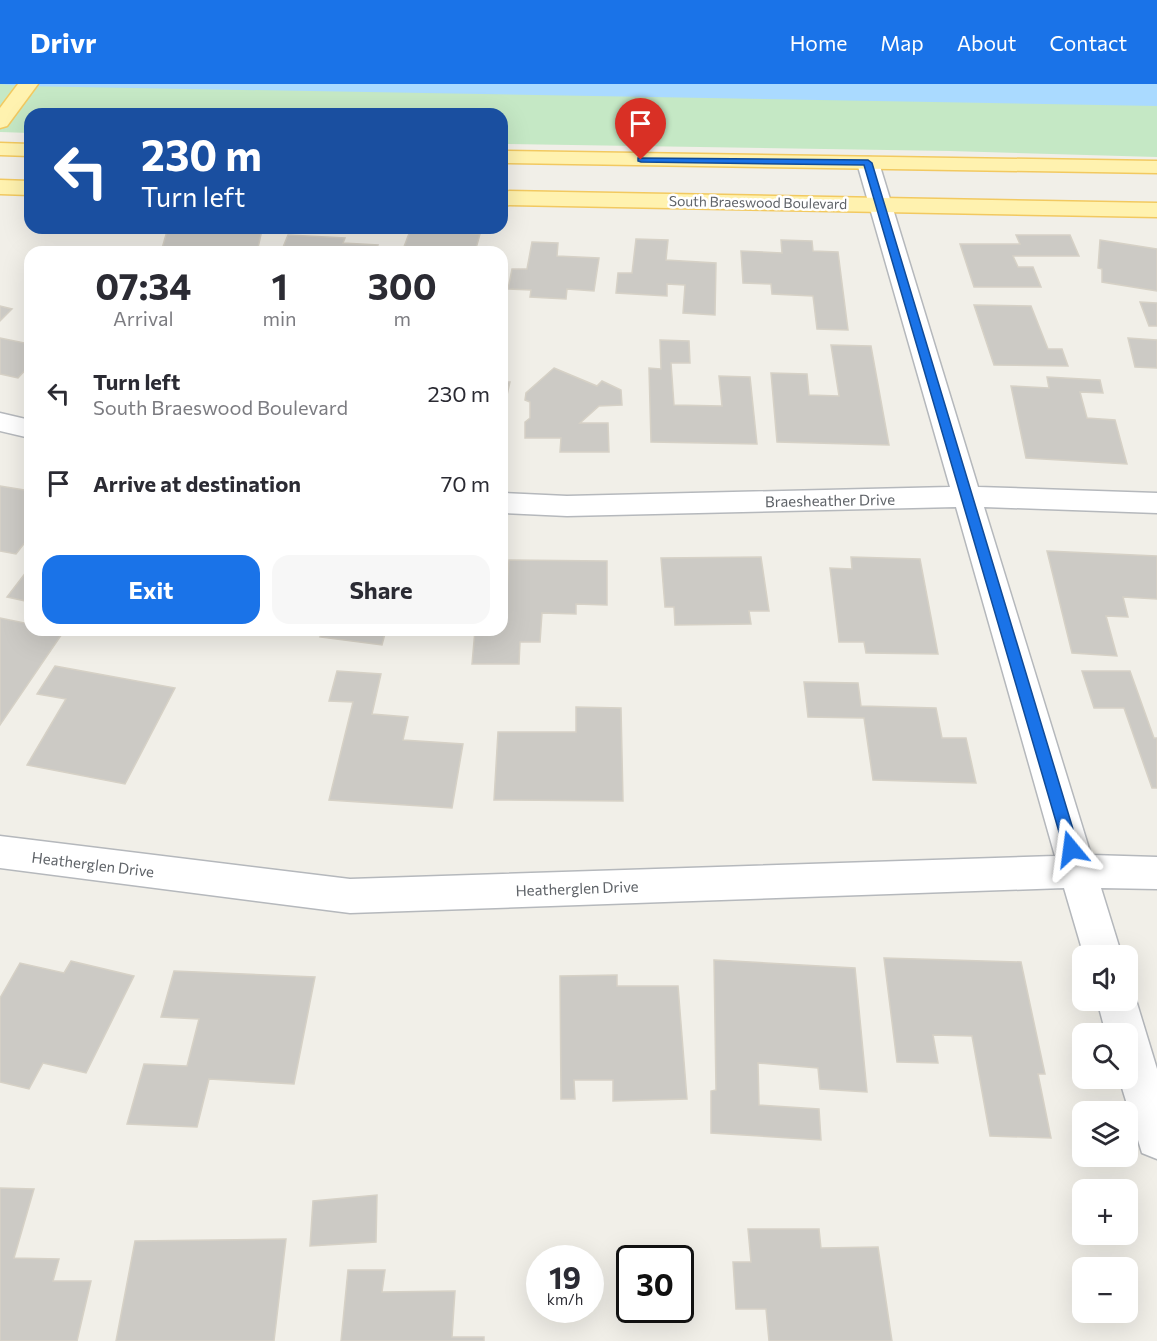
<!DOCTYPE html>
<meta charset="utf-8">
<style>
:root{--surface:#fff;--page:#f7f7f7;--text:#2b2b33;--muted:#7c7c81;--accent:#1a73e8}
body{margin:0;font-family:Commissioner,sans-serif;background:var(--page);color:var(--text);height:100vh;display:flex;flex-direction:column;font-size:22px;white-space:nowrap}
*{box-sizing:border-box;margin:0}
p{font-size:20px;color:var(--muted)}
.icon{flex:none;width:33px;height:33px;fill:none;stroke:currentColor;stroke-width:2;stroke-linecap:round;stroke-linejoin:round}
.map{position:relative;flex:1;overflow:hidden}
.drawer{position:absolute;left:24px;top:162px;width:484px;height:390px;display:flex;flex-direction:column;background:var(--surface);border-radius:18px;box-shadow:0 6px 24px #0002}
.drawer>*{flex:none}
.top-card{position:absolute;left:24px;top:24px;width:484px;height:126px;border-radius:18px;box-shadow:0 6px 24px #0002;background:#1a4fa0;color:#fff;overflow:hidden}
.tools{position:absolute;left:1072px;top:861px;display:grid;gap:12px}
.tools a{display:grid;place-items:center;width:66px;height:66px;border-radius:12px;background:var(--surface);box-shadow:0 6px 24px #0002;font-size:30px}
.speed{position:absolute;left:526px;top:1161px;display:flex;gap:12px;font-size:30px;font-weight:700;text-align:center}
.speed>*{display:grid;place-content:center;width:78px;height:78px;border-radius:50%;background:var(--surface);box-shadow:0 6px 24px #0002;line-height:1}
.speed small{font-size:15px;font-weight:400}
.speed .limit{border:3px solid #111;border-radius:9px;background:#fff;color:#111}
.pin{position:absolute;display:grid;place-items:center;width:51px;height:51px;color:#fff;margin:-62px -26px;border-radius:50% 50% 50% 0;rotate:-45deg;box-shadow:0 0 6px #0007}
.pin .icon{rotate:45deg}
.me{position:absolute;width:66px;margin:-33px;rotate:344deg;stroke-linejoin:round;filter:drop-shadow(0 0 4px #0008)}
.turn{display:flex;align-items:center;gap:21px;height:126px;padding:0 18px;font-size:27px}
.turn .icon{width:78px;height:78px;stroke-width:2.5}
.turn b{display:block;font-size:42px;line-height:51px}
.eta{display:flex;justify-content:space-evenly;align-items:center;height:102px;text-align:center}
.eta b{font-size:36px;font-weight:700;line-height:42px}
.cta{display:flex;gap:12px;margin-top:auto;padding:12px 18px}
.cta a{flex:1;height:69px;border-radius:18px;background:var(--accent);color:#fff;font-size:24px;font-weight:700;line-height:69px;text-align:center}
.cta a+a{background:var(--page);color:var(--text)}
ul{padding:0;list-style:none}
li{display:flex;align-items:center;gap:18px;height:90px;padding:0 18px}
li div{flex:1}
li b{display:block;font-size:22px}
li em{font-style:normal}
header{display:flex;align-items:center;gap:36px;box-sizing:border-box;height:84px;padding:0 30px;background:var(--accent);color:#fff}
header strong{font-size:28px}
nav{display:flex;gap:33px;margin-inline-start:auto;font-size:21px}
.map>svg:first-child{display:block}
</style>
<header>
<strong>Drivr</strong>
<nav><a>Home</a><a>Map</a><a>About</a><a>Contact</a></nav>
</header>
<div class="map">
<svg width="1157" height="1257" viewBox="0 0 1157 1257">
<rect width="100%" height="100%" fill="#f1efe8"/>
<path fill="#c5e8c5" d="M0,0H1157V73L950,67L503,60L502,30H30V49L0,48Z"/>
<path fill="#aadaff" d="M0,0H1157V22L21,2Z"/>
<g fill="#cccac5" stroke="#d6d1c6" stroke-width="1.5">
<path d="M262,146L257,168H161L167,147Z"/>
<path d="M410,147L444,148L480,150L475,168H402Z"/>
<path d="M288,151L345,154L343,159L378,161L375,168H281Z"/>
<path d="M1016,151H1070L1079,172H1013L1018,183H1033L1041,203H974L960,160H1020Z"/>
<path d="M636,155L668,156L666,176L716,179L715,231L683,229L685,201L667,200V212L616,209L618,189H632Z"/>
<path d="M781,156L812,157L813,167L838,168L848,246L817,245L813,212L772,210L771,200L743,199L741,167L782,169Z"/>
<path d="M1100,156L1157,165V207L1102,198V185L1098,184Z"/>
<path d="M532,158L558,159L557,172L599,174L594,207L567,205L566,215L530,213L531,206L508,205L512,185H527Z"/>
<path d="M1140,218L1157,219V242H1149Z"/>
<path d="M974,221L1031,222L1048,265H1062L1068,282L994,281Z"/>
<path d="M0,222L12,225L0,237Z"/>
<path d="M0,254L30,260V281L18,294L0,290Z"/>
<path d="M1128,254L1157,256V284L1135,283Z"/>
<path d="M660,256L689,257L690,279H671L674,321L722,322L719,292L750,293L757,360L651,358L649,284L661,285Z"/>
<path d="M831,261L871,262L889,361L777,358L771,289L807,290L809,311L839,312Z"/>
<path d="M554,284L597,302L602,297L621,306L622,321L599,322L580,339H608L609,368H560L561,354H525V338L530,334V318L525,316L526,309Z"/>
<path d="M1047,293L1100,296L1103,309L1080,308L1087,334L1115,336L1127,380L1026,374L1011,302L1049,304Z"/>
<path d="M502,298H510L502,333Z"/>
<path d="M0,402L30,407V452L16,470L0,467Z"/>
<path d="M1047,467L1157,472V515L1123,513L1128,533L1106,532L1117,572L1072,569Z"/>
<path d="M761,473L769,527H749L751,540L675,541L674,523H665L661,474Z"/>
<path d="M851,473L920,475L938,570L866,569L864,558H839L830,484L852,485Z"/>
<path d="M509,476L607,477V521L576,520V530L542,529L540,558H520L519,580H472L475,546L504,545Z"/>
<path d="M30,483V518L7,513Z"/>
<path d="M0,534L30,540V546L64,547L0,641Z"/>
<path d="M323,546H386L382,561L320,553Z"/>
<path d="M55,582L175,604L125,700L27,681L66,615L37,610Z"/>
<path d="M337,587L381,590L372,630L408,633L403,656L463,660L452,724L329,716L353,618L329,617Z"/>
<path d="M1082,587H1130L1154,654H1157V704H1152L1124,624H1094Z"/>
<path d="M804,598L858,599L861,622L936,624L942,654H966L976,699L873,696L864,634L808,633Z"/>
<path d="M576,623L621,624L623,717L494,716L498,648H576Z"/>
<path d="M884,874L1021,878L1045,990H1038L1051,1054L990,1052L972,952L933,951L938,979L897,978Z"/>
<path d="M714,876L855,884L867,1008L820,1005L818,984L758,979L759,1021L819,1025L821,1056L711,1049V1007L716,1006Z"/>
<path d="M71,877L134,892L86,989L43,979L29,1005L0,998V914L20,879L64,889Z"/>
<path d="M174,887L315,893L294,1000L209,995L197,1043L127,1040L144,980L187,982L199,935L161,933Z"/>
<path d="M617,891V902H678L687,1015L613,1017V996H574L575,1015H561L560,892Z"/>
<path d="M0,1104L34,1105L14,1174L59,1175L53,1197H91L77,1257H0Z"/>
<path d="M377,1111L376,1158L310,1162L313,1117Z"/>
<path d="M748,1145H819L821,1164L878,1163L892,1257H769L766,1225H736L733,1178H751Z"/>
<path d="M286,1155L274,1257H116L135,1157Z"/>
<path d="M348,1186H385L382,1208L455,1207L452,1253H484V1257H341Z"/>
</g>
<g fill="none" stroke-linecap="round" stroke-linejoin="round">
<g stroke="#b5b8bc" stroke-width="3">
<g id="minor">
<path d="M868,73L876,74L879,79L978,403L1157,409V429L984,423L1091,771L1157,773V805L1101,804L1122,872H1084L1064,804L350,829L0,784V752L350,795L1055,772L956,423L567,432L502,429V409L567,412L950,403L857,79L860,74Z"/>
<path d="M0,329L30,336V354L0,347Z"/>
<path d="M1128,902L1136,916L1157,985V1075L1142,1069L1119,994H1128V950H1106L1097,916H1128Z"/>
</g>
</g>
<g stroke="#f2c960" stroke-width="3">
<g id="major">
<path d="M18,0H38L7,42L0,44V24Z"/>
<path d="M0,59L30,60V72L0,71Z"/>
<path d="M502,67L1157,77V89L502,79Z"/>
<path d="M0,96L30,97V111L0,110Z"/>
<path d="M502,107L1157,119V133L502,121Z"/>
</g>
</g>
<use href="#minor" fill="#fff" fill-rule="evenodd"/>
<use href="#major" fill="#fff2af" fill-rule="evenodd"/>
</g>
<path fill="#1a73e8" stroke="#114b97" stroke-width="1.5" d="M638,74L868,76L872,79L1079,765L1077,770L1071,772L1066,770L1064,765L864,81L641,78L638,77Z"/>
<g text-anchor="middle" dominant-baseline="central" stroke-width="5" stroke-linejoin="round" paint-order="stroke">
<g font-size="14" fill="#5f6368" stroke="#fff">
<text transform="translate(758 118) rotate(1)">South Braeswood Boulevard</text>
</g>
<g font-size="15" fill="#5f6368" stroke="#fff">
<text transform="translate(830 416) rotate(-1)">Braesheather Drive</text>
<text transform="translate(93 780) rotate(7)">Heatherglen Drive</text>
<text transform="translate(577 804) rotate(-2)">Heatherglen Drive</text>
</g>
</g>
</svg>
<div class="tools">
<a><svg class="icon" aria-label="sound" viewBox="0 0 24 24"><path d="M4 9h4l5-4v14l-5-4H4zM17 9q2 3 0 6"/></svg></a>
<a><svg class="icon" aria-label="search" viewBox="0 0 24 24"><circle cx="10" cy="10" r="6"/><path d="M15 15l6 6"/></svg></a>
<a><svg class="icon" aria-label="layers" viewBox="0 0 24 24"><path d="M12 4l9 5-9 5-9-5zM3 14l9 5 9-5"/></svg></a>
<a>+</a>
<a>−</a>
</div>
<div class="speed"><div>19<small>km/h</small></div><div class="limit">30</div></div>
<div class="pin" style="left:641px;top:76px;background:#d93025"><svg class="icon" aria-label="arrive" viewBox="0 0 24 24"><path d="M6 21V4h12l-3 4 3 4H6"/></svg></div>
<svg class="me" style="left:1071px;top:765px" viewBox="-20 -20 40 40"><path d="M0-17L14 15 0 8-14 15z" fill="#1a73e8" stroke="#fff" stroke-width="4"/></svg>
<div class="top-card">
<div class="turn"><svg class="icon" aria-label="left" viewBox="0 0 24 24"><path d="M17 20v-9H6M10 6l-5 5 5 5"/></svg><div><b>230 m</b>Turn left</div></div>
</div>
<section class="drawer">
<div class="eta">
<div><b>07:34</b><p>Arrival</p></div>
<div><b>1</b><p>min</p></div>
<div><b>300</b><p>m</p></div>
</div>
<ul>
<li><svg class="icon" aria-label="left" viewBox="0 0 24 24"><path d="M17 20v-9H6M10 6l-5 5 5 5"/></svg><div><b>Turn left</b><p>South Braeswood Boulevard</p></div><em>230 m</em></li>
<li><svg class="icon" aria-label="arrive" viewBox="0 0 24 24"><path d="M6 21V4h12l-3 4 3 4H6"/></svg><div><b>Arrive at destination</b></div><em>70 m</em></li>
</ul>
<div class="cta"><a>Exit</a><a>Share</a></div>
</section>
</div>
